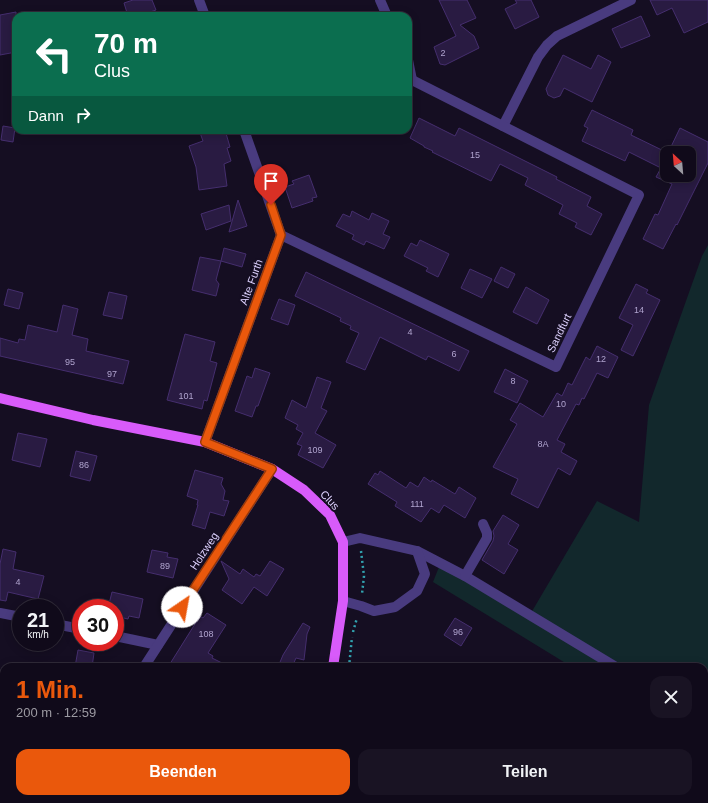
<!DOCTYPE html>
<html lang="de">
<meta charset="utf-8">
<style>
:root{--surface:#100a1a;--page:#191323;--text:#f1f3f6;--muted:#9c9aa2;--line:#302b39;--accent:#ea580c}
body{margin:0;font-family:Arial,sans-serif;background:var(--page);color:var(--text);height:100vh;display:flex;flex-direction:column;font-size:15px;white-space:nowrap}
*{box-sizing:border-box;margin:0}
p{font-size:13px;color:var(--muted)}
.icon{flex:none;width:22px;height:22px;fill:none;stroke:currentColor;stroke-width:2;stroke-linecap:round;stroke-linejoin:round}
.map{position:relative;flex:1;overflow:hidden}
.sheet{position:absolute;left:0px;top:663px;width:708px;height:140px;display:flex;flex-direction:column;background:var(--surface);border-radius:12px 12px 0 0;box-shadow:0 2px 10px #0003,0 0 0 1px var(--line)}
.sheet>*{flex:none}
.guide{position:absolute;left:12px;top:12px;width:400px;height:122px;border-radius:12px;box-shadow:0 2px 10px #0003,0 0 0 1px var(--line);background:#0b6e4f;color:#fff;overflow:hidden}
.needle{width:26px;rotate:334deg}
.controls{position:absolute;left:660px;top:146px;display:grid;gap:8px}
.controls a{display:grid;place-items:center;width:36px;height:36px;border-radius:8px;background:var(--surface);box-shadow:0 2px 10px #0003,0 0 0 1px var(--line);font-size:20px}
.speed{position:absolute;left:12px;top:599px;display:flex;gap:8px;font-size:20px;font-weight:700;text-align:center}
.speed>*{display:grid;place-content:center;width:52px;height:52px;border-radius:50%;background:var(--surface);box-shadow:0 2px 10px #0003,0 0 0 1px var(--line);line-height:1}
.speed small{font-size:10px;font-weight:400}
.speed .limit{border:6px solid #d22;background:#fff;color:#111}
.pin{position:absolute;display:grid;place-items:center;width:34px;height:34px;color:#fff;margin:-41px -17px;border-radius:50% 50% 50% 0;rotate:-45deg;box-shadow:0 0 4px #0007}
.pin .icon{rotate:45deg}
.me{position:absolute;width:44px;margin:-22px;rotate:33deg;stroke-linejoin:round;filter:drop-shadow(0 0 3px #0008)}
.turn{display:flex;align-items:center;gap:14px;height:84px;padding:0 16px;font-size:18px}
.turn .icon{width:52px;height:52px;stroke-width:2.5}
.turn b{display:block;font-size:28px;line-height:34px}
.then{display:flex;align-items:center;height:38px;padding:0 16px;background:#0003;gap:8px;font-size:15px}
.round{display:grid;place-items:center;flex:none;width:42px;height:42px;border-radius:12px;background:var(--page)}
.summary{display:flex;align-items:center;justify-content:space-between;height:68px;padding:0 16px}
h1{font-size:24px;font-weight:700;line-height:30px;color:var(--accent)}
.action{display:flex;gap:8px;margin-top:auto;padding:8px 16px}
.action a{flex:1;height:46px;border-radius:12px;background:var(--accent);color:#fff;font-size:16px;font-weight:700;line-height:46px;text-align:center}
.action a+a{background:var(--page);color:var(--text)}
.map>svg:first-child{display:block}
</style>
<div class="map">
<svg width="708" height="803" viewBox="0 0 708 803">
<rect width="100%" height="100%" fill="#150e22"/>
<g fill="#12282c">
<path d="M708,245V690L704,689V667H623L608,663V667H572L433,582L441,562L531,613L597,501L639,522L649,405L702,256Z"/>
<path d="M704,717L708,718V803H578L579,799H704Z"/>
</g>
<g fill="#291b42" stroke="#452e6e" fill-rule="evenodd">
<path d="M133,0H152L156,10L138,16H128L124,3Z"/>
<path d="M439,0H467L476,18L460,25L474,36L479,48L445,65L440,64L434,47L456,36Z"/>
<path d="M515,0H531L539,17L515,29L505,9L517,3Z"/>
<path d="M650,0H708V22L684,33L672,8L657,15Z"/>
<path d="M16,12V52L0,55V15Z"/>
<path d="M641,16L650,36L621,48L612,29Z"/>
<path d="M563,55L591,69L598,55L611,62L592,102L564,88L560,96L554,98L548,95L546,89Z"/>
<path d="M592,110L633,130L631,135L668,153L680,128L708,142V163L677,225L676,224L663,249L643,239L655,214L658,215L672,184L656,177L661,168L629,152L625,161L582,141L588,128L584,126ZM667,153H689V175H667Z"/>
<path d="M419,118L455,136L459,128L557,177L556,179L591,197L587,206L602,214L591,235L575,227L577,223L559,214L563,205L525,185L528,178L500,164L491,181L432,152L433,151L424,147V146L410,138Z"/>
<path d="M3,126L15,128L13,142L1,140Z"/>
<path d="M199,130H225L230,147L227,148L231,161L224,164L227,186L199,190L196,167L189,146L203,141Z"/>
<path d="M309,175L317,197L312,198L313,201L292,208L285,187L294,184L292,181Z"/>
<path d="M238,200L247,226L229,232Z"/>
<path d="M229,205L231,221L206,230L201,214Z"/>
<path d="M352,211L369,220L372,213L389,221L383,234L390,237L384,249L366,241L364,245L352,239L354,235L336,226L343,214L350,217Z"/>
<path d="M420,240L449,254L438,277L426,271L428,268L404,256L411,243L417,246Z"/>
<path d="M224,248L246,254L242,267L221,261Z"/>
<path d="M200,257L221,261L216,280L219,284L216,296L192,290Z"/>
<path d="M501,267L515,274L508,288L494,281Z"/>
<path d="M470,269L492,279L482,298L461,288Z"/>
<path d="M306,272L469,351L459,371L428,356L426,360L380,337L365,370L346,362L359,333L350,329L351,326L340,321L341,318L295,296Z"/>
<path d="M636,284L648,290L646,293L660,300L633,356L621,350L633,325L619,318Z"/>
<path d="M526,287L549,300L537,324L513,312Z"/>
<path d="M8,289L23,293L19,309L4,305Z"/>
<path d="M109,292L127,296L122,319L103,315Z"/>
<path d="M279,299L295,305L288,325L271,319Z"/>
<path d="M63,305L78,309L72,335L88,339L86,351L129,361L123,384L0,356V338L18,343L19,339L25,340L28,325L57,332Z"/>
<path d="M185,334L215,342L210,361L217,363L207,401L204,400L202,409L167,400Z"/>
<path d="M597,346L618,357L608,378L597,373L584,399L582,398L579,405L576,404L557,440L565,444L561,452L577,461L570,475L558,468L538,508L511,494L518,479L493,467L517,424L510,420L520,403L543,417L557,393L562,396L568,383L572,385L586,357L590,360Z"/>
<path d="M255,368L270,373L258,406H256L252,417L235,411L247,376L252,378Z"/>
<path d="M505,369L528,381L517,403L494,392Z"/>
<path d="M317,377L331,382L321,408L327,411L315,433L336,445L323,468L298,455L302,446L297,444L303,433L296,429L298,425L285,418L292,400L306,408Z"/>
<path d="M18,433L47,439L40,467L12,460Z"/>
<path d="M76,451L97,456L90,481L70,476Z"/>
<path d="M195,470L223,478L221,484L225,491L223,500L229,501L224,516L210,512L205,529L192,525L198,505H197L198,500L187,496Z"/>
<path d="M380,471L406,488L410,482L418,487L424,477L431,482L432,480L455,494L459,487L476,498L465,518L444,505L439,513L431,508L421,522L395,506L397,502L368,484L375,473L378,475Z"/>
<path d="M503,515L519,525L508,544L518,550L504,574L482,560L493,541L494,536L493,531Z"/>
<path d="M3,549L16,552L13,569L44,576L38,599L8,592L6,601L0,600V564Z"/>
<path d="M152,550L168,553L167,557L178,559L173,578L147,572Z"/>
<path d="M221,561L240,574L243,569L254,577L256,574L260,576L270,561L284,569L267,596L254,587L242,604L222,590L229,579Z"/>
<path d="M112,592L143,599L139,618L129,616L128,619L115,616V608H108Z"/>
<path d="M207,613L226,625L208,653L213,656L212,658L230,667H168L200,616L203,618Z"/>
<path d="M455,618L472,628L461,646L444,635Z"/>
<path d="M303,623L310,627L307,634L304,660L296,658L292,667H278L283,655Z"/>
<path d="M78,650L94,653L92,667H75Z"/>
</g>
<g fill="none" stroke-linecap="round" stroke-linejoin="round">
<g stroke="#32a3b0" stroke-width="2.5" stroke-dasharray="2 3" stroke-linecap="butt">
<path d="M361,551L364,576L362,594"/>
<path d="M353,632L357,618"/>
<path d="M349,667L352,637"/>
<path d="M332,803L333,799"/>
</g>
<g stroke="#493b7f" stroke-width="10">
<path d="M199,0L205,16"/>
<path d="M380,0L387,16"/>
<path d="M408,60L412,80"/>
<path d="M503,126L538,57L547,45L557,36L631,0"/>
<path d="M281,235L556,367L639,195L412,80H408"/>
<path d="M205,442L281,235L244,130"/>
<path d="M343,542L360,538L417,551L465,576L616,667"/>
<path d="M465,576L487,538V533L483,524"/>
<path d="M343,601L361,606L374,611L395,607L417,591L425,574L417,551"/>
<path d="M0,613L21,617"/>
<path d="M55,624L81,629"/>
<path d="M115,636L158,645"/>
<path d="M144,667L272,469"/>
<path d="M704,701L708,702"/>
<path d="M59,803L62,799"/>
</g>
<g stroke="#d85bfa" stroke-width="10">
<path d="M0,398L93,420L205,442L272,469L304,490L330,515L343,542V601L333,667"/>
<path d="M314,803V799"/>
</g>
</g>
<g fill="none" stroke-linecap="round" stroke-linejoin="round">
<g stroke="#983908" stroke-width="10">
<path id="route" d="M182,607L272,469L205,442L281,235L271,205"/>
</g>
<use href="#route" stroke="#ea580c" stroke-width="7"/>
</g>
<g text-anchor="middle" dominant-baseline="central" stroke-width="4" stroke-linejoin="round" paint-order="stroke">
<g font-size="9" fill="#b0a4cf">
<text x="443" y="53">2</text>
<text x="475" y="155">15</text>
<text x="639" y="310">14</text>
<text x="410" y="332">4</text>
<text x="454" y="354">6</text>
<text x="601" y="359">12</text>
<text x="70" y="362">95</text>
<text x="112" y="374">97</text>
<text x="513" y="381">8</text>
<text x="186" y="396">101</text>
<text x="561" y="404">10</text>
<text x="543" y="444">8A</text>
<text x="315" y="450">109</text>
<text x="84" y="465">86</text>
<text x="417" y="504">111</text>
<text x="165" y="566">89</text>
<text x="18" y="582">4</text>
<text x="458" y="632">96</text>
<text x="206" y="634">108</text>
</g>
<g font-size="11" fill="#ddd1fe" stroke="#150e22">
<text transform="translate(251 282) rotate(-70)">Alte Furth</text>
<text transform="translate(559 333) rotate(-64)">Sandfurt</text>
<text transform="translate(330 500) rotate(47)">Clus</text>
<text transform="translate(204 551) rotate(-57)">Holzweg</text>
</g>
</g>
</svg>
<div class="controls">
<a><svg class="needle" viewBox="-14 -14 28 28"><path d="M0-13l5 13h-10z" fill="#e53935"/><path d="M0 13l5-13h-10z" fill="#9c9aa2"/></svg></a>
</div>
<div class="speed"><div>21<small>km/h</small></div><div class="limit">30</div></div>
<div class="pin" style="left:271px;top:205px;background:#d93025"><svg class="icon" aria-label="arrive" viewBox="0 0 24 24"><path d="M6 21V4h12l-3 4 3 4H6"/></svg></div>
<svg class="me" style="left:182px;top:607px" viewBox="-20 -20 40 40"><circle r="19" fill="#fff"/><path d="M0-13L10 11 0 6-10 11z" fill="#ea580c"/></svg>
<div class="guide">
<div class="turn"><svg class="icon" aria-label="left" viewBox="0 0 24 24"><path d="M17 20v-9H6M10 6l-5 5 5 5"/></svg><div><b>70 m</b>Clus</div></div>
<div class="then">Dann<svg class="icon" aria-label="right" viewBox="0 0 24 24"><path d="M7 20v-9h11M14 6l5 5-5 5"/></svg></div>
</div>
<section class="sheet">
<div class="summary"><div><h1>1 Min.</h1><p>200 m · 12:59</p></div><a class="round"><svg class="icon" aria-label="close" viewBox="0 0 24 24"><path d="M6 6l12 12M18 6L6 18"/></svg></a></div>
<div class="action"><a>Beenden</a><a>Teilen</a></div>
</section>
</div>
